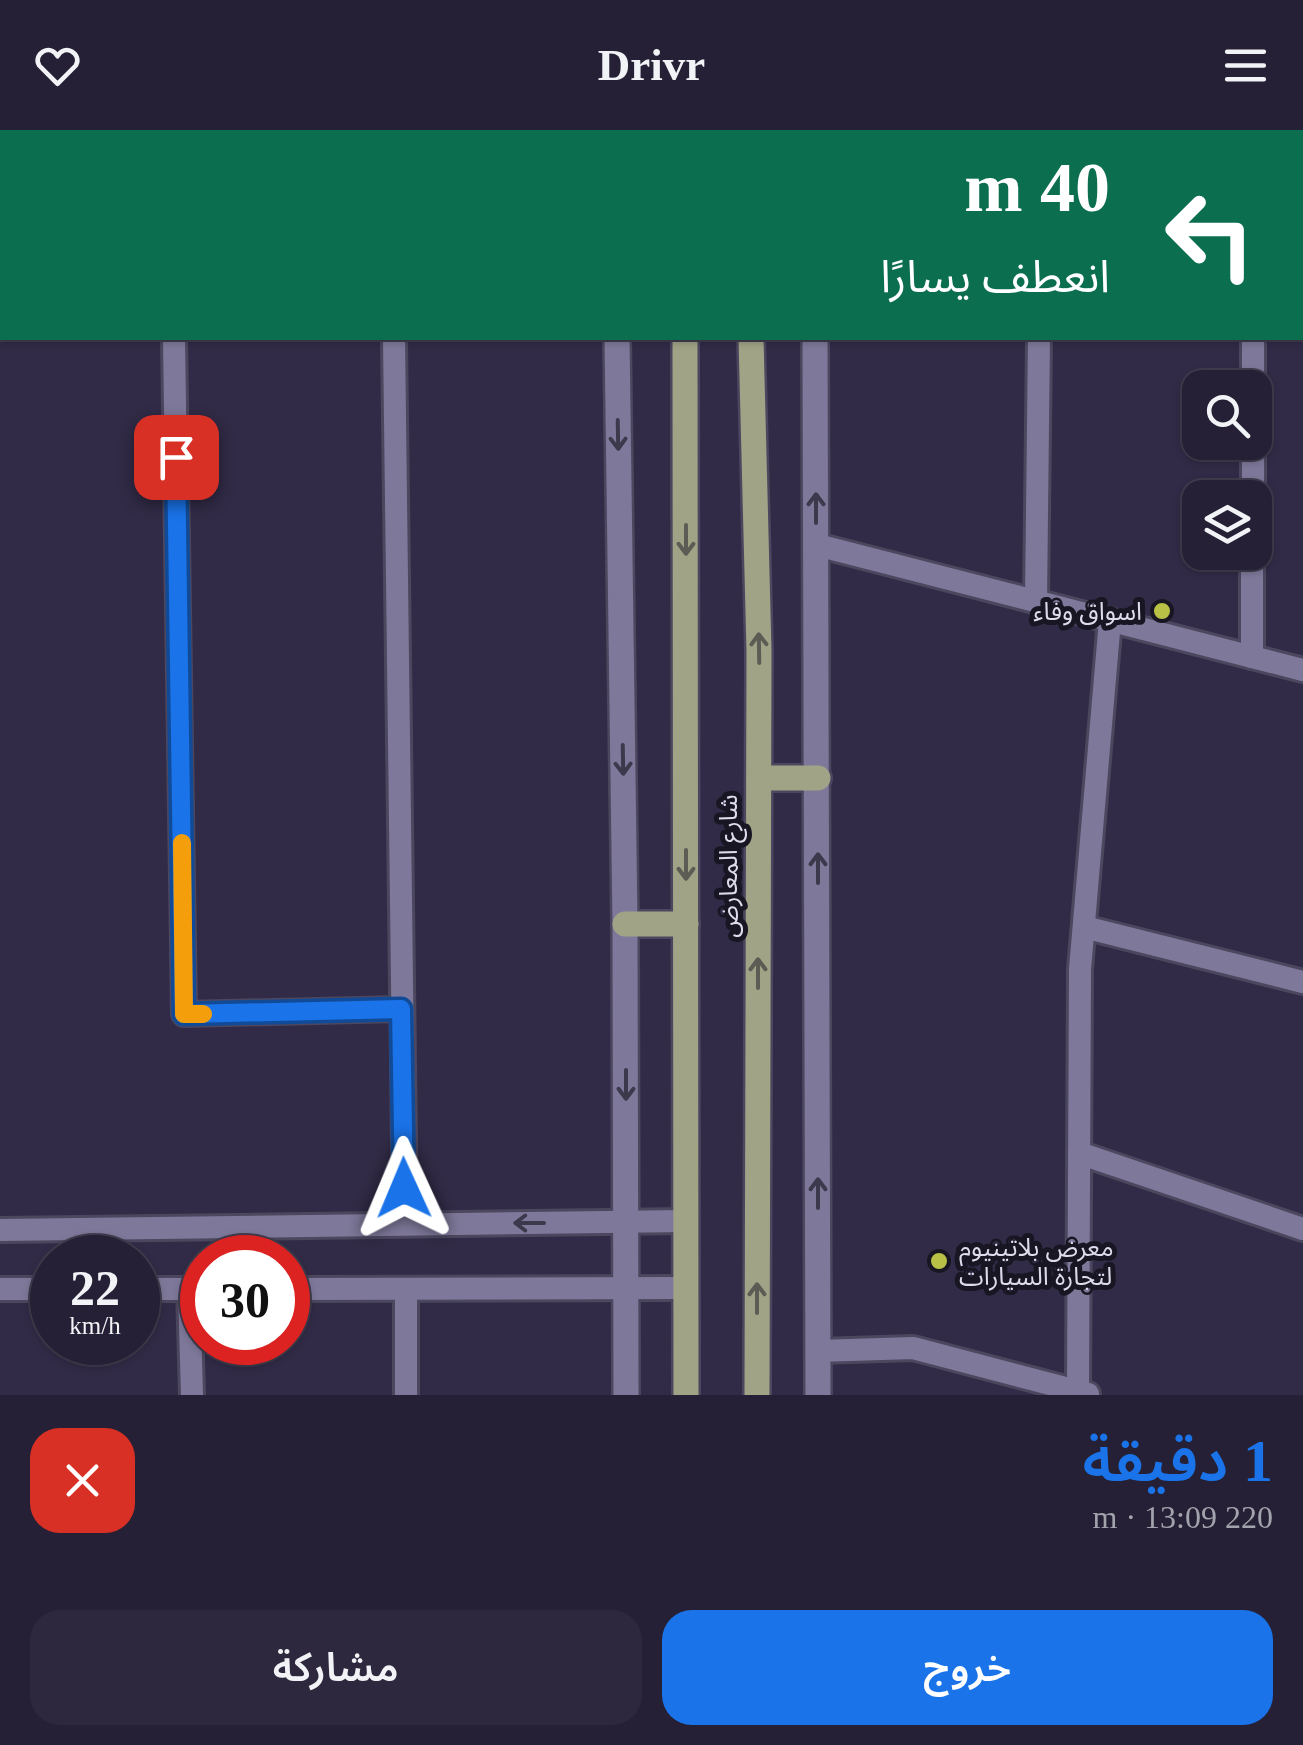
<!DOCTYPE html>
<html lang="ar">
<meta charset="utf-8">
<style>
:root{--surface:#252035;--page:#2d283d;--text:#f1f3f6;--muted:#a3a3ad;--line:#423e50;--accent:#1a73e8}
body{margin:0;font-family:"Times New Roman","Noto Sans Arabic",serif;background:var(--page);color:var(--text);direction:rtl;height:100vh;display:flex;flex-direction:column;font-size:38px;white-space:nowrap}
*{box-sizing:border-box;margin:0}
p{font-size:32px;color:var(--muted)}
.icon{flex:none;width:55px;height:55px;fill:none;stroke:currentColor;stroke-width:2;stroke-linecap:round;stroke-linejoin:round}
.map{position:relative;height:1265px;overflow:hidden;direction:ltr}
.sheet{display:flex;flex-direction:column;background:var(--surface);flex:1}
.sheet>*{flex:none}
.banner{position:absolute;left:0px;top:0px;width:1305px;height:210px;box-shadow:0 2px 8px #0004,0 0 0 2px var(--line);direction:rtl;background:#0b6e4f;color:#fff;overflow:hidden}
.controls{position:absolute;left:1182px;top:240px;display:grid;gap:20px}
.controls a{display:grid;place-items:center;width:90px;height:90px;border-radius:20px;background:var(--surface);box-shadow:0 2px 8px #0004,0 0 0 2px var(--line);font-size:50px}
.speed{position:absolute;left:30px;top:1105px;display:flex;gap:20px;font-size:50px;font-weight:700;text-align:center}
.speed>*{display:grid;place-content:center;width:130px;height:130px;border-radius:50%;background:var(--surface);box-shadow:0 2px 8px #0004,0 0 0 2px var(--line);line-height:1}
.speed small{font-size:25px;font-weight:400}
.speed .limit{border:15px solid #d22;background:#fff;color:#111}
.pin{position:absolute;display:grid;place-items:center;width:85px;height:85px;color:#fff;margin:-42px;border-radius:20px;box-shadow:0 5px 15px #0006}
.me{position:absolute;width:110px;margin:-55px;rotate:359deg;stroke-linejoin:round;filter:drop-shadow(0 0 8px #0008)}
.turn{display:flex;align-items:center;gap:35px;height:210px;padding:0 30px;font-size:45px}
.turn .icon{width:130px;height:130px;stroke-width:2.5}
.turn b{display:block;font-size:70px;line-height:85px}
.round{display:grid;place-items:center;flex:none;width:105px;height:105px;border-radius:30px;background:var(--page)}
.summary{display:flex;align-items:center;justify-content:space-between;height:170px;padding:0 30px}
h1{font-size:60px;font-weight:600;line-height:75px;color:var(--accent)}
.cta{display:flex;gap:20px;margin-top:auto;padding:20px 30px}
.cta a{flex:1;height:115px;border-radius:30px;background:var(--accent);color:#fff;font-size:40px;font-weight:600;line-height:115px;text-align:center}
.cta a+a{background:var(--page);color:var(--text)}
header{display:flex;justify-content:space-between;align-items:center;height:130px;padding:0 30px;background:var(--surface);font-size:45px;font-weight:600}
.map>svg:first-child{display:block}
</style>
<header><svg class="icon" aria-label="menu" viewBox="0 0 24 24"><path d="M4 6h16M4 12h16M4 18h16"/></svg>Drivr<svg class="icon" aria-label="heart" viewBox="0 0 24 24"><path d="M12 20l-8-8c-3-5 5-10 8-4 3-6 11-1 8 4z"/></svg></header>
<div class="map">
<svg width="1303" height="1265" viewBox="0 0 1303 1265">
<rect width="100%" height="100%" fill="#312b47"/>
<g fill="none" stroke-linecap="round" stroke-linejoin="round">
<g stroke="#4c475f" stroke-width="28">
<g id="street">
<path d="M392,0V2"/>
<path d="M1040,0V2"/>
<path d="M1251,0V2"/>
<path d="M0,192H2"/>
<path d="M174,208L184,884L401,879"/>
<path d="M394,208L405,1093"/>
<path d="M1253,208V258"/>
<path d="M1253,368V312"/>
<path d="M817,415L1303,540"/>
<path d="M1036,471L1039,208"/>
<path d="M1252,527V422"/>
<path d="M1084,797L1303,852"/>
<path d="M1079,1023L1303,1099"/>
<path d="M0,1100L685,1091"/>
<path d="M0,1159H52"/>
<path d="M138,1159H202"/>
<path d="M189,1159L192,1265"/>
<path d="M288,1159L685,1158"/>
<path d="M406,1159V1265"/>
<path d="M818,1221L913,1218L1088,1264"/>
<path d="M1078,1261L1080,839L1110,490"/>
</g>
</g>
<g stroke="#4c475f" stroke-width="30">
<g id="secondary">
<path d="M614,0V2"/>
<path d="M814,0V2"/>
<path d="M617,208L625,794L626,1265"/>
<path d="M815,208L818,1265"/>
</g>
</g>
<g stroke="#4c475f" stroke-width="30">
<g id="primary">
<path d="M685,0V2"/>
<path d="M753,2V0"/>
<path d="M685,208L686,1265"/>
<path d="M751,208L759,521L757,1265"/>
<path d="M759,648H818"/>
<path d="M625,794H686"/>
</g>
</g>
<use href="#street" stroke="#7e799a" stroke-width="22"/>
<use href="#secondary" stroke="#7e799a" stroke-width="25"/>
<use href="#primary" stroke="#a1a387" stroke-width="25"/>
</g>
<defs><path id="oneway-shaft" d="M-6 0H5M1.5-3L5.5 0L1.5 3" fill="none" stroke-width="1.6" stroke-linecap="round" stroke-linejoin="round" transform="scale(2.5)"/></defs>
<g stroke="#3c394c">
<use href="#oneway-shaft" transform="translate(618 305) rotate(89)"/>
<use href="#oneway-shaft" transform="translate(816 378) rotate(-90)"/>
<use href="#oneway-shaft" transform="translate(623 630) rotate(89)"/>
<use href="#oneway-shaft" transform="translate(818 738) rotate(-90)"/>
<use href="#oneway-shaft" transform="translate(626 955) rotate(90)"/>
<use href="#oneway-shaft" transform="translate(818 1063) rotate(-90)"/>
<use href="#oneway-shaft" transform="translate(529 1093) rotate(180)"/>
</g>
<g stroke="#5c5c54">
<use href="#oneway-shaft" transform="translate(686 410) rotate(90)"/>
<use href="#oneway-shaft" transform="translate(759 518) rotate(-91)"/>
<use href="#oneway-shaft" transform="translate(686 735) rotate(90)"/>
<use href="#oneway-shaft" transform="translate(758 843) rotate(-90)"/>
<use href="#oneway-shaft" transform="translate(757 1168) rotate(-90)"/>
</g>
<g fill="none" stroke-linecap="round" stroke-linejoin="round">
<g stroke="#114b97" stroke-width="25">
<path id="route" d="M176,327L184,884L401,879L404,1058"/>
</g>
<use href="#route" stroke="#1a73e8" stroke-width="18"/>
<path stroke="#f59e0b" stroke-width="18" d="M182,713L184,884H203"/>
</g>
<g fill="#b9c046" stroke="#181622" stroke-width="4">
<circle cx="1162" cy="481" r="10"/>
<circle cx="939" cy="1131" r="10"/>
</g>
<g text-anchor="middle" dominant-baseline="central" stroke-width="10" stroke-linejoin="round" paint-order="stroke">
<g font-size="25" fill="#dedbed" stroke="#181622" text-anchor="end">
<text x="1142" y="481">اسواق وفاء</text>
<text x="959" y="1117" text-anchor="start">معرض بلاتينيوم<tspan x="959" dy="29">لتجارة السيارات</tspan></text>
</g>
<g font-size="25" fill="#dedbed" stroke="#181622">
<text transform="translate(728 736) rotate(-90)">شارع المعارض</text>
</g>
</g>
</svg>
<div class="controls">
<a><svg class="icon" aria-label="search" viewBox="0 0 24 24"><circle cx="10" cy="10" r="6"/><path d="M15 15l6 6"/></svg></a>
<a><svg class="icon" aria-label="layers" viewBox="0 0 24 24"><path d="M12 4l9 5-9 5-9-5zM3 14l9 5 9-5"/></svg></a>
</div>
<div class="speed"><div>22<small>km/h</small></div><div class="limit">30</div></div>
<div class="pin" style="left:176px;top:327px;background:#d93025"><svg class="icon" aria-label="arrive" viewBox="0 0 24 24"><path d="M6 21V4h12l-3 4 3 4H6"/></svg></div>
<svg class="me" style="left:404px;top:1058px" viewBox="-20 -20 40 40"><path d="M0-17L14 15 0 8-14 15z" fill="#1a73e8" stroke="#fff" stroke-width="4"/></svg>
<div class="banner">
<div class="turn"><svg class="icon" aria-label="left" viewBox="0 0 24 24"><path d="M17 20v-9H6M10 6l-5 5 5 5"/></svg><div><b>40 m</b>انعطف يسارًا</div></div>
</div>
</div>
<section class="sheet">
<div class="summary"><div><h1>1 دقيقة</h1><p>220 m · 13:09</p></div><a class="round" style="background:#d93025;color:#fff"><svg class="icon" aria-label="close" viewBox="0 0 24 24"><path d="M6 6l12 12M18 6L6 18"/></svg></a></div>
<div class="cta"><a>خروج</a><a>مشاركة</a></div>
</section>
